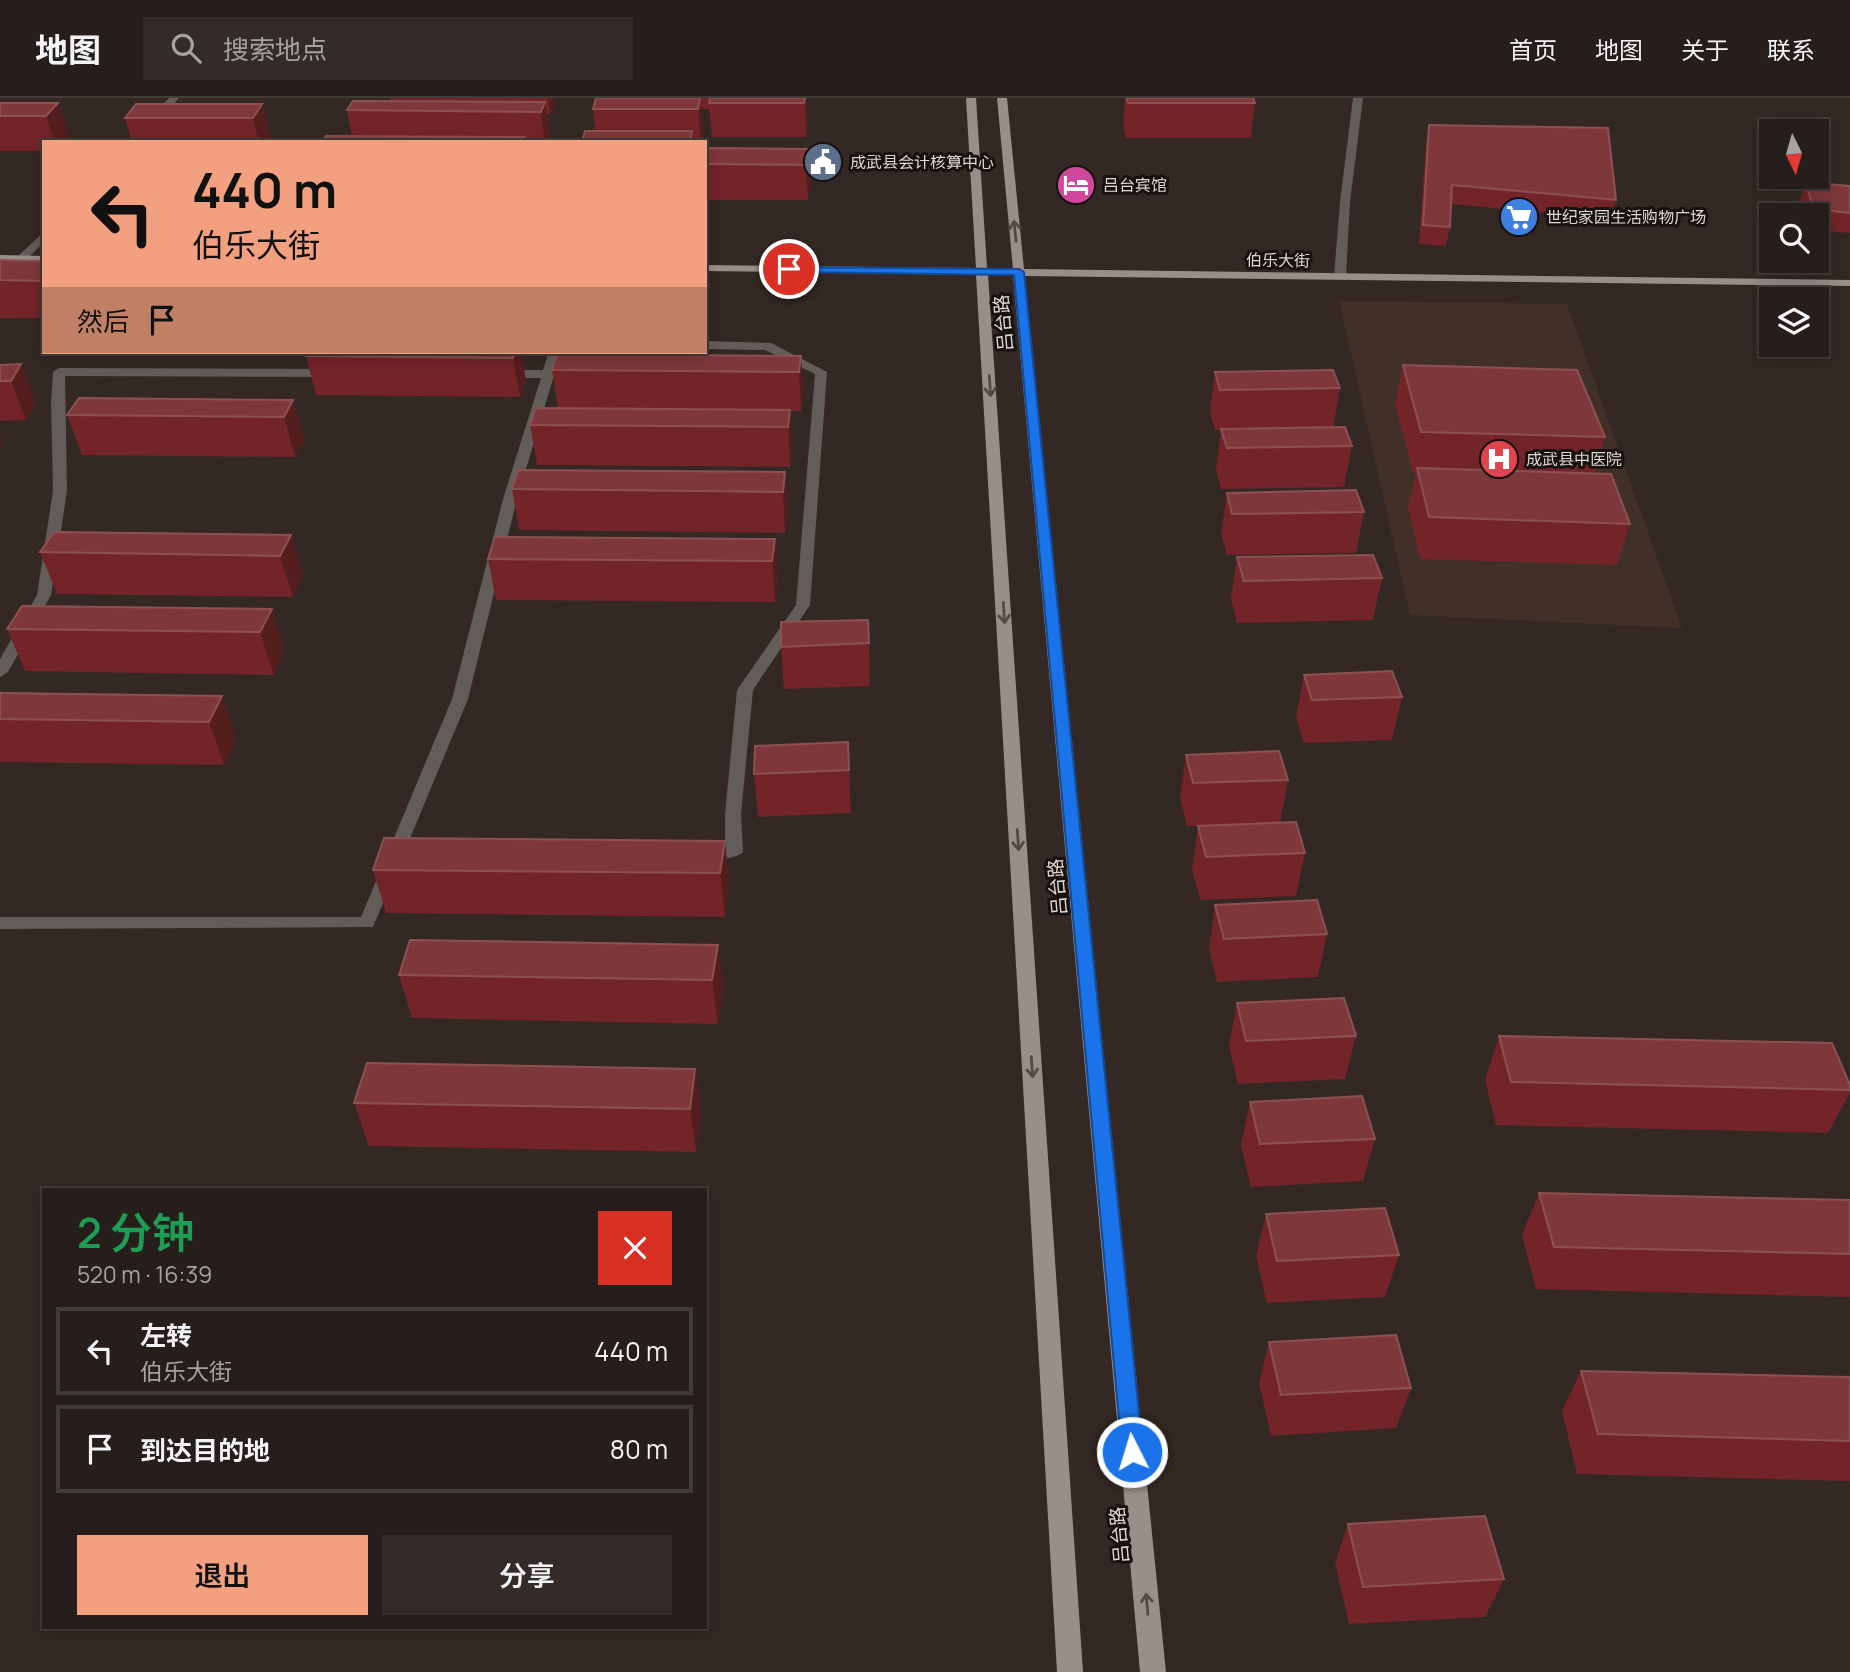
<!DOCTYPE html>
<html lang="zh">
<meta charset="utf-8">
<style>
:root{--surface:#261e1a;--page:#322b27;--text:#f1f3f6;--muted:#a4a2a2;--line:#423c39;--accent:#f2a07f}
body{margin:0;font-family:Manrope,"Noto Sans SC",sans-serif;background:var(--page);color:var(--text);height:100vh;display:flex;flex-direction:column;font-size:26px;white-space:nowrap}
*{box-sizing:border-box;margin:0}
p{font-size:23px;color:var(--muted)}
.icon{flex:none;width:38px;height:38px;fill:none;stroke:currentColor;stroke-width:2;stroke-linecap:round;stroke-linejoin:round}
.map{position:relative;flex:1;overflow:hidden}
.details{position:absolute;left:42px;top:1090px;width:665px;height:441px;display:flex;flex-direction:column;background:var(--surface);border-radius:0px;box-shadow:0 4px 18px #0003,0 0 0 2px var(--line)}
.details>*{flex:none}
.hud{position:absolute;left:42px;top:42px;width:665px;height:214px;border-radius:0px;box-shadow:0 4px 18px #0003,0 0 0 2px var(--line);background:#f2a07f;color:#111;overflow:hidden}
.needle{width:46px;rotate:175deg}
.buttons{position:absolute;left:1759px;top:21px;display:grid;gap:14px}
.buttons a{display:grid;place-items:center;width:70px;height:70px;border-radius:0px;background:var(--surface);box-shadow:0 4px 18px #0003,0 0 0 2px var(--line);font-size:35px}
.pin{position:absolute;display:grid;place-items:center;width:60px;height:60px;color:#fff;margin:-30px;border:4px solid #fff;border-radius:50%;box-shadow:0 2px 7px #0007}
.me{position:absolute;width:77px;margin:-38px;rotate:355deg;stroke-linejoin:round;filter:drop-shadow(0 0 5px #0008)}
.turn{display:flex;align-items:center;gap:24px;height:147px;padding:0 35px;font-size:32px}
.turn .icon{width:91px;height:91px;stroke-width:2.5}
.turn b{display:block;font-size:49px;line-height:60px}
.then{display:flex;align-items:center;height:66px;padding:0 35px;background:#0003;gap:14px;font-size:26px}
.round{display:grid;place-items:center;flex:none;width:74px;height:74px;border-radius:0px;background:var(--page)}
.summary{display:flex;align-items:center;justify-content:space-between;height:119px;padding:0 35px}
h1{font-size:42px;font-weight:600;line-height:52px;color:#1e9e55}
.primary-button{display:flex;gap:14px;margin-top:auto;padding:14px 35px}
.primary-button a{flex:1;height:80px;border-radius:0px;background:var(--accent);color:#111;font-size:28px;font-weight:600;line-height:80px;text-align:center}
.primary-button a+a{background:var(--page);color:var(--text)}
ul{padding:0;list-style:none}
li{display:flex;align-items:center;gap:21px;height:88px;margin:0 14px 10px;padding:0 21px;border:4px solid var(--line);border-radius:0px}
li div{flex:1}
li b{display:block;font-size:26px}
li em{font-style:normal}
header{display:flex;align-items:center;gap:42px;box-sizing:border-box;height:98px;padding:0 35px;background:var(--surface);border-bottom:2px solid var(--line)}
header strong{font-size:33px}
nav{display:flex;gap:38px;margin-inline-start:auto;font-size:24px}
.search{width:490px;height:63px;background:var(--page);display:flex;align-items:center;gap:18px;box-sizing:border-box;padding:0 24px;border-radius:0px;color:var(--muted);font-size:26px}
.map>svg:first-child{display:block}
</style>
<header>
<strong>地图</strong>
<div class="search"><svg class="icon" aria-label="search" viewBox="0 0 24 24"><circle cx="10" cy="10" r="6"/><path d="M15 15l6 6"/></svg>搜索地点</div>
<nav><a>首页</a><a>地图</a><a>关于</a><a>联系</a></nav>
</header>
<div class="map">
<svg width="1850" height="1574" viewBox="0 0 1850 1574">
<rect width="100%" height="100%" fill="#332823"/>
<path fill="#413028" d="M1339,203L1567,206L1682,530L1410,517Z"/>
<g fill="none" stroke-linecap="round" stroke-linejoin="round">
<g fill="#635d5a" fill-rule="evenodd">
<path d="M169,0H179L139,44H128Z"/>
<path d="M1353,0H1363L1350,104L1346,178L1340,181L1334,178L1340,104Z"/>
<path d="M44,134V144L26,162H18V158Z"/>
<path d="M705,243L771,245L827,274L810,507L753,592L741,716L743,754C734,763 705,763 696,754L705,748H725V716L737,592L796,507L815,276L765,252L705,251Z"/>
<path d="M549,254H561L517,401L468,601L373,829L0,831V819H361L452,601L503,401L541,280H502L496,276L502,272H543Z"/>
<path d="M59,270L334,271L340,275L334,279L65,278L67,393L51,497L8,574L0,579V561L37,497L53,393L51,305L53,274Z"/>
</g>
<g fill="#9a8e89" fill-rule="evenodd">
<path d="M966,0H976L987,170L1013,171L997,0H1007L1024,171L1850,182V188L1025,178L1166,1574H1140L1013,177H988L1083,1574H1057L976,177L705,173V167L976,170Z"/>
<path d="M0,157L44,158V164L0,163Z"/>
</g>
</g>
<g fill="#722429">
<path d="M389,0H554L555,7L550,16H547L550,38L548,44H322L352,38L347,12L390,3Z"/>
<path d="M596,0H806L808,25L806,39H712L709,11H701L703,33L701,44H582L595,33L593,11Z"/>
<path d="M1125,0H1253L1255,5L1251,40H1126L1123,26Z"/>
<path d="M0,5H58L69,39L65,44H44V53H0Z"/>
<path d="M262,6L271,41L269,44H132L125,20Z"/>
<path d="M1429,27L1616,102L1611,121L1451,106L1450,129L1446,148L1419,146L1426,45Z"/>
<path d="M809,51L810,86L808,102H708L705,66Z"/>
<path d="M1806,84L1850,88V135L1816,132V117H1803L1799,103Z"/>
<path d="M0,162L44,163V220H0Z"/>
<path d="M521,254L526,283L520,299L316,297L306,258Z"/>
<path d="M801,258L803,297L801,313H790L792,351L790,369L537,367L530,327L558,310L552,272Z"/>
<path d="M0,267L36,306L26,322L0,323Z"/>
<path d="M1403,267L1605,339L1595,375L1630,426L1617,467L1420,461L1408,410L1416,374H1413L1395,306Z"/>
<path d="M1215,274L1340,290L1333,329L1352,348L1344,389L1221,391L1216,371L1221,332H1215L1210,314Z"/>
<path d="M293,302L304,342L295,359L82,357L67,317Z"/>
<path d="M785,374L788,415L785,435L519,432L512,391Z"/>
<path d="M1227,395L1364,414L1356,455L1227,457L1221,436Z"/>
<path d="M291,437L303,478L293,499L57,496L40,454Z"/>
<path d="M775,441L778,483L775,504L496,502L488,461Z"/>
<path d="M1237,459L1382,480L1373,522L1237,525L1231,501Z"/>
<path d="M272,511L284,553L274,577L25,573L7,531Z"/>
<path d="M869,545L870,588L784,591L781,549Z"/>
<path d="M1304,577L1402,599L1392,642L1304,645L1296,619Z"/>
<path d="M0,595L222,598L236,641L224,667L0,664Z"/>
<path d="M848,644L851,715L758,719L754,676Z"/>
<path d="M1186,657L1288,682L1280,725L1305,755L1296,798L1200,802L1192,771L1198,728H1187L1180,700Z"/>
<path d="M725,743L729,787L725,819L386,815L373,772Z"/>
<path d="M1215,807L1327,836L1318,879L1217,884L1209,850Z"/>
<path d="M718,847L723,890L718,926L412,920L399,877Z"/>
<path d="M1237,905L1356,938L1345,981L1238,986L1229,948Z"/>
<path d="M1499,938L1850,987V995L1828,1035L1496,1027L1485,982Z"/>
<path d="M695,971L701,1014L696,1054L369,1048L354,1005Z"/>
<path d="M1250,1004L1375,1041L1363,1083L1251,1089L1241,1047Z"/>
<path d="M1539,1095L1850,1102V1199L1536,1191L1522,1137Z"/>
<path d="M1266,1116L1399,1157L1385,1199L1267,1205L1256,1158Z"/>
<path d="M1269,1244L1411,1290L1396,1330L1271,1338L1259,1285Z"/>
<path d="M1581,1273L1850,1279V1383L1577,1376L1562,1313Z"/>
<path d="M1348,1426L1504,1481L1485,1519L1349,1526L1335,1465Z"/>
</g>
<g fill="#541e1f">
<path d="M548,0H554L555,7L550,16Z"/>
<path d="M700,0L703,33L701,44L698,11Z"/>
<path d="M805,0H806L808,25L806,39Z"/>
<path d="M545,4L550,38L548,44H545L541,14Z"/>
<path d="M58,5L69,39L65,44H55L46,18Z"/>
<path d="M262,6L271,41L269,44H259L253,20Z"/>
<path d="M809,51L810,86L808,102L806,67Z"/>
<path d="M515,254H521L526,283L520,299L513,260Z"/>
<path d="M801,258L803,297L801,313L799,274Z"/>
<path d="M21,266L36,306L26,322L11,283Z"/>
<path d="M293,302L304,342L295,359L284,319Z"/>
<path d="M790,312L792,351L790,369L788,329Z"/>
<path d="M0,338L3,346L0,351Z"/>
<path d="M785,374L788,415L785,435L783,394Z"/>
<path d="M291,437L303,478L293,499L280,458Z"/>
<path d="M775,441L778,483L775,504L772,463Z"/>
<path d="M272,511L284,553L274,577L260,534Z"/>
<path d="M222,598L236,641L224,667L209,624Z"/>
<path d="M725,743L729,787L725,819L720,775Z"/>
<path d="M718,847L723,890L718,926L712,882Z"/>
<path d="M695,971L701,1014L696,1054L690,1011Z"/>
</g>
<g fill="#7e383b" stroke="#8d5153" stroke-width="2">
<path d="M596,0H700L698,11H593Z"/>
<path d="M710,0H805L804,5H709Z"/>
<path d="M1127,0H1253L1255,5H1128Z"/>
<path d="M353,3L545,4L541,14L347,12Z"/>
<path d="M0,5H58L46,18H0Z"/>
<path d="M136,6H262L253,20H125Z"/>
<path d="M1429,27L1608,30L1616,102L1452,87L1450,129L1423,127Z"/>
<path d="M585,33H692L690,44H582Z"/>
<path d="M326,38L525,39L523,44H322Z"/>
<path d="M709,50L809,51L806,67L705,66Z"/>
<path d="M1806,84L1850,88V115L1813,111Z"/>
<path d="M0,162L44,163V183L0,182Z"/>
<path d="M308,254H515L513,260L306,258Z"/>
<path d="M557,256L801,258L799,274L552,272Z"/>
<path d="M21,266L11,283H0V267Z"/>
<path d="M1403,267L1577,272L1605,339L1421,334Z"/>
<path d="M1333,272L1340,290L1220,292L1215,274Z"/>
<path d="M79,300L293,302L284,319L67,317Z"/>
<path d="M536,310L790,312L788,329L530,327Z"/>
<path d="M1345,329L1352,348L1227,350L1221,331Z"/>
<path d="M1417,370L1611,376L1630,426L1429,419Z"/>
<path d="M518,372L785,374L783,394L512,391Z"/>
<path d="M1356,392L1364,414L1232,416L1227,395Z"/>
<path d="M54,434L291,437L280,458L40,454Z"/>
<path d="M495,439L775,441L772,463L488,461Z"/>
<path d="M1373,457L1382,480L1244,483L1237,459Z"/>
<path d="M22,508L272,511L260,534L7,531Z"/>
<path d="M868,522L869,545L781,549V524Z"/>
<path d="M1392,573L1402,599L1312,602L1304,577Z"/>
<path d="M0,595L222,598L209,624L0,621Z"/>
<path d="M848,644L849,672L754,676L755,648Z"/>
<path d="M1279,653L1288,682L1193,685L1186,657Z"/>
<path d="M1296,724L1305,755L1206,759L1198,728Z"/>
<path d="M384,740L725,743L720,775L373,772Z"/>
<path d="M1317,802L1327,836L1224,841L1215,807Z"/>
<path d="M410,842L718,847L712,882L399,877Z"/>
<path d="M1344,900L1356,938L1246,943L1237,905Z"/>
<path d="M1499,938L1832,945L1850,987V992L1511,984Z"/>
<path d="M367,965L695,971L690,1011L354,1005Z"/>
<path d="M1362,998L1375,1041L1260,1046L1250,1004Z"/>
<path d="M1539,1095L1850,1102V1156L1554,1149Z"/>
<path d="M1385,1110L1399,1157L1277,1163L1266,1116Z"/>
<path d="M1396,1237L1411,1290L1281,1297L1269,1244Z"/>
<path d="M1581,1273L1850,1279V1343L1598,1336Z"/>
<path d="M1485,1418L1504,1481L1363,1489L1348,1426Z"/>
</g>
<defs><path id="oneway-shaft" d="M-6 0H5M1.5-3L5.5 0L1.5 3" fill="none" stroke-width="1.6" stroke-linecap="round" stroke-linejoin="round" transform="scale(1.75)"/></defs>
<g stroke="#524a46">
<use href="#oneway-shaft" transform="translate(1015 133) rotate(-96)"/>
<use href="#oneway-shaft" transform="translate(990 288) rotate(86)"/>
<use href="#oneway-shaft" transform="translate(1004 515) rotate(86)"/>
<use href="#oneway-shaft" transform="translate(1018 742) rotate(86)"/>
<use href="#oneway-shaft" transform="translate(1032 969) rotate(86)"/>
<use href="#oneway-shaft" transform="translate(1147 1506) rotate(-95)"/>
</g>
<path fill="#1a73e8" stroke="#114b97" stroke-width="2" d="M785,169L1019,171L1024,174L1143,1354L1140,1361L1132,1364L1125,1361L1122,1354L1014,177L789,174L784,171Z"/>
<defs>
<g id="civic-disc" transform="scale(2.0125)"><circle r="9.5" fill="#5c6f8a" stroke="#171210"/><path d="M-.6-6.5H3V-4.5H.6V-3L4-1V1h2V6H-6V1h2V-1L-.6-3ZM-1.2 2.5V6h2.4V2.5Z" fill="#fff"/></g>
<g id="hotel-disc" transform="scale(2.0125)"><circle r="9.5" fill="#d1479c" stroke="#171210"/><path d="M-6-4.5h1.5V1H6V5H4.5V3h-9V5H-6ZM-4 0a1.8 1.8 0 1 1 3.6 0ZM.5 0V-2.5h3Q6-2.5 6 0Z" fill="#fff"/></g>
<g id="supermarket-disc" transform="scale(2.0125)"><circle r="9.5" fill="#3f7fe0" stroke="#171210"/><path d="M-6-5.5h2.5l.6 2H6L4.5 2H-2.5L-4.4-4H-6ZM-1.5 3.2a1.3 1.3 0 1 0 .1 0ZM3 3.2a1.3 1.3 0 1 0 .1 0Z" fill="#fff"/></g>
<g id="hospital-disc" transform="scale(2.0125)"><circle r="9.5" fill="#e0444e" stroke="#171210"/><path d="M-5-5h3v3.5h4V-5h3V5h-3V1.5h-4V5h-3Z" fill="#fff"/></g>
</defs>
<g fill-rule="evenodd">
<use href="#civic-disc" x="823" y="64"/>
<use href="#hotel-disc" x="1076" y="87"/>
<use href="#supermarket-disc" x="1519" y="119"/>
<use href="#hospital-disc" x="1499" y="361"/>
</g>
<g text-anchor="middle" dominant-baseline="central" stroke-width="6" stroke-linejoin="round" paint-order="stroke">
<g font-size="16" fill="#dfd7d4" stroke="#171210" text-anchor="start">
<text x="850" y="64">成武县会计核算中心</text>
<text x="1103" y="87">吕台宾馆</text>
<text x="1546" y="119">世纪家园生活购物广场</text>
<text x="1526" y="361">成武县中医院</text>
</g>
<g font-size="16" fill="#dfd7d4" stroke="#171210">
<text transform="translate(1278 162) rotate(1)">伯乐大街</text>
</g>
<g font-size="19" fill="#dfd7d4" stroke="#171210">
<text transform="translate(1003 225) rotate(-95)">吕台路</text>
<text transform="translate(1057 789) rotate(-95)">吕台路</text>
<text transform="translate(1119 1437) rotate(-95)">吕台路</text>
</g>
</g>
</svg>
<div class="buttons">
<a><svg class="needle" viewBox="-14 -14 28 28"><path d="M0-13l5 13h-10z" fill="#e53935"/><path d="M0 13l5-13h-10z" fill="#a4a2a2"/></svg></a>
<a><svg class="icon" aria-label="search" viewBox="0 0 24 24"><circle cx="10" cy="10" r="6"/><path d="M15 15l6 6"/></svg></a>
<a><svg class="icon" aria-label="layers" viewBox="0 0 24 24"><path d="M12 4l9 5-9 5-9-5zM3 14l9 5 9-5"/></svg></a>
</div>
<div class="pin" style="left:789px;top:171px;background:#d93025"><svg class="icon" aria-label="arrive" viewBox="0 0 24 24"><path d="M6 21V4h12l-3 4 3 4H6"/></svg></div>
<svg class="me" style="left:1132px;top:1354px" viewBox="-20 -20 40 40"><circle r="17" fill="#1a73e8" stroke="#fff" stroke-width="3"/><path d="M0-11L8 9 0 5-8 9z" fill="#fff"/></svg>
<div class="hud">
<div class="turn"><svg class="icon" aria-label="left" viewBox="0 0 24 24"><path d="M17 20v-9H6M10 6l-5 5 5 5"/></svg><div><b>440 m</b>伯乐大街</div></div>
<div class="then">然后<svg class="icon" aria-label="arrive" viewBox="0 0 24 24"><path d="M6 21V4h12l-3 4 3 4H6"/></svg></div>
</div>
<section class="details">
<div class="summary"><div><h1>2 分钟</h1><p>520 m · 16:39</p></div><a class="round" style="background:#d93025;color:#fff"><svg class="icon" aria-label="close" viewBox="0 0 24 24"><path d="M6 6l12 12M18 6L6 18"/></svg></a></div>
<ul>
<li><svg class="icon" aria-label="left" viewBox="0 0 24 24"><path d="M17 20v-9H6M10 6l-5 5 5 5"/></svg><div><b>左转</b><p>伯乐大街</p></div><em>440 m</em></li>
<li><svg class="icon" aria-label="arrive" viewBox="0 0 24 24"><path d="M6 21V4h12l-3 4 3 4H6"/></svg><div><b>到达目的地</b></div><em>80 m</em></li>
</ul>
<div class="primary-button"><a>退出</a><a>分享</a></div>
</section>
</div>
